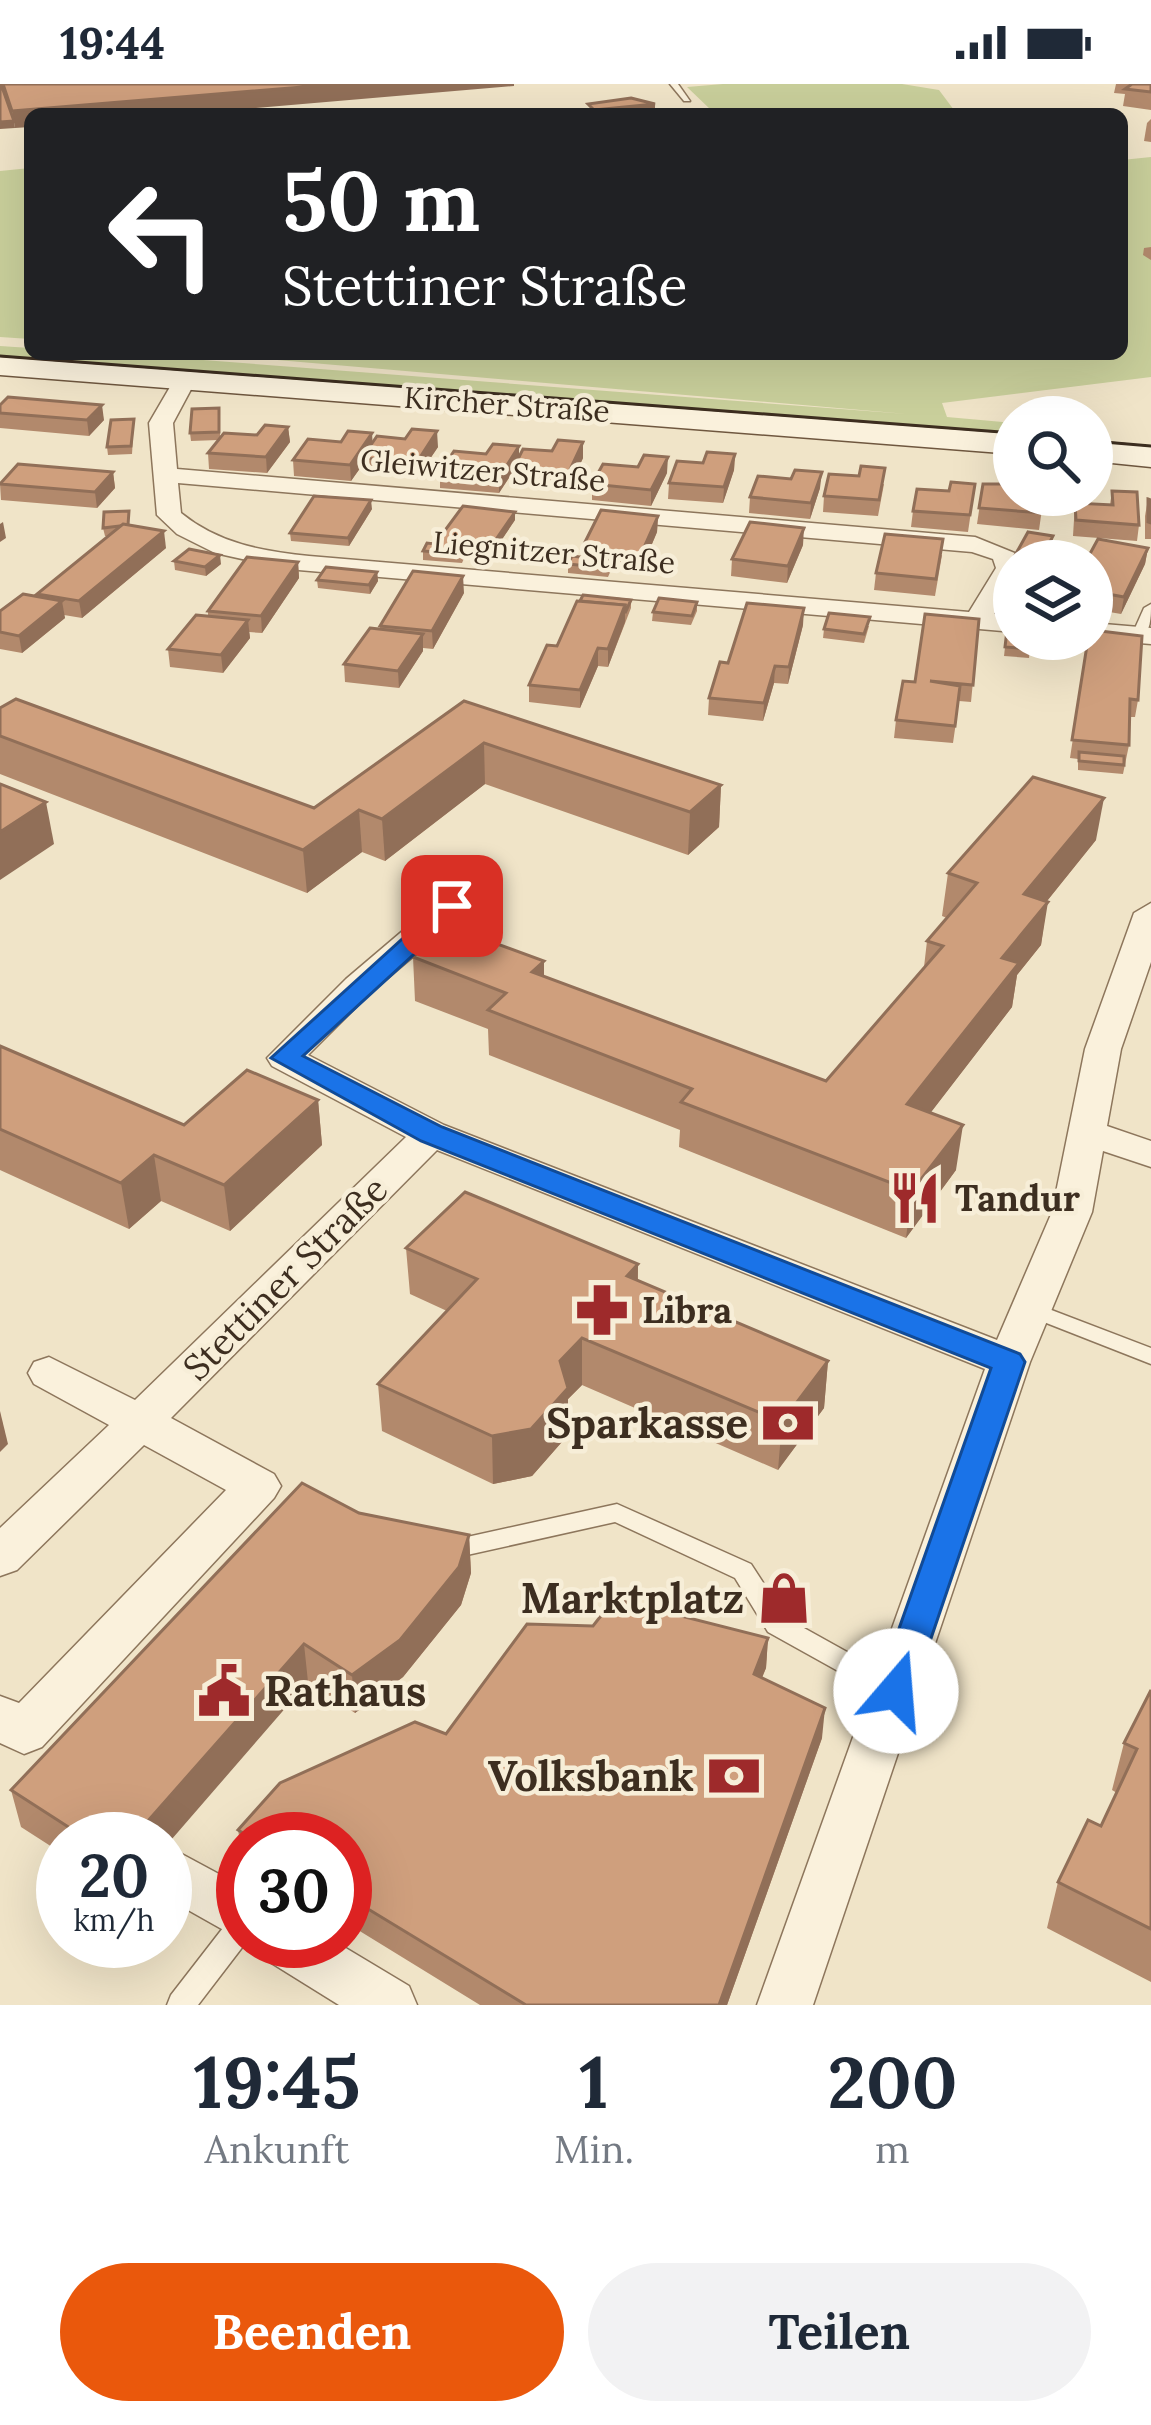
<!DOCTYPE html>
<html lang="de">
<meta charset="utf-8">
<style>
:root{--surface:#fff;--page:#f2f2f3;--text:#1f2937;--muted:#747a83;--accent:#ea580c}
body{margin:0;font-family:Lora,serif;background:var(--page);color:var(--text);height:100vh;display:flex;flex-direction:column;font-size:45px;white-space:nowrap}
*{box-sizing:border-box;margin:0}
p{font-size:39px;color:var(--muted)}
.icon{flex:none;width:66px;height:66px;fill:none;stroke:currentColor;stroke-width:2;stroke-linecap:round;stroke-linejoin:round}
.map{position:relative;height:1921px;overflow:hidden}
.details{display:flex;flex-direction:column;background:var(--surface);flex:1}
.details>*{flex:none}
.hud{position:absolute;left:24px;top:24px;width:1104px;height:252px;border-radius:18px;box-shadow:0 12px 48px #0002;background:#202124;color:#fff;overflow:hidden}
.tools{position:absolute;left:993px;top:312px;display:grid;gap:24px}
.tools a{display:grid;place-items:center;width:120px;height:120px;border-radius:50%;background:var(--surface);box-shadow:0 12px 48px #0002;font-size:60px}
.speed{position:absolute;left:36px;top:1728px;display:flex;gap:24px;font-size:60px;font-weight:700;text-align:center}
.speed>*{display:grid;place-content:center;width:156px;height:156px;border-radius:50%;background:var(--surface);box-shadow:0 12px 48px #0002;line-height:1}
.speed small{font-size:30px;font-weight:400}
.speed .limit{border:18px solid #d22;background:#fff;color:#111}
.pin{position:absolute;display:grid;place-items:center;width:102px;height:102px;color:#fff;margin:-51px;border-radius:24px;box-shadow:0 6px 18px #0006}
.me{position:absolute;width:132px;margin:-66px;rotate:18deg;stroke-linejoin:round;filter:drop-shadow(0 0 9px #0008)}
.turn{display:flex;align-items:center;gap:42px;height:252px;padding:0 60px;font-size:54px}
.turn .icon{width:156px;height:156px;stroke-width:2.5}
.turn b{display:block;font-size:84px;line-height:102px}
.eta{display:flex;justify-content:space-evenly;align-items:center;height:204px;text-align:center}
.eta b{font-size:72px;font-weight:700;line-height:84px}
.cta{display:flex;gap:24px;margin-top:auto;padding:24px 60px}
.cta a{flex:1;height:138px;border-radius:72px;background:var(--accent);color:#fff;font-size:48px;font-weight:700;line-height:138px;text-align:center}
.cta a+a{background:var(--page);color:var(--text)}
.status{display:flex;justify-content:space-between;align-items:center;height:84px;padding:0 60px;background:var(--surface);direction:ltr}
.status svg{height:33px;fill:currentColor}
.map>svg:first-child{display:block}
</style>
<div class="status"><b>19:44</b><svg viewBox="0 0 49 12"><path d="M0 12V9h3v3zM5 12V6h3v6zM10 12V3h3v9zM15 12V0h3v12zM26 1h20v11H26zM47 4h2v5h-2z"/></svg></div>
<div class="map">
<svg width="1151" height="1921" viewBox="0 0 1151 1921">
<rect width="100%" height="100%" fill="#f0e4c8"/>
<g fill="#c9cf9b">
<path d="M723,0H902L939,6L957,30H672L711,26L687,3Z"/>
<path d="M1151,73V293L942,319L947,333L1014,339V352L0,275V262L30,264V270H124L907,330L207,270H1122V76Z"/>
<path d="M30,84V255L0,253V87Z"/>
</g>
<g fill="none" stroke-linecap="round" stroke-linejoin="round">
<g stroke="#8d765c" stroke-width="3">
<g id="service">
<path d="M670,0H678L690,17H684Z"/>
<path d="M1079,467L1085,471L1082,477H1070L1074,468Z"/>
<path d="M1151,520C1151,532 1151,550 1139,555L1134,554L1132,551L1144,524Z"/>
<path d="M1033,1219L1151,1264V1280L1026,1231L1023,1226L1026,1221Z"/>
<path d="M617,1420L751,1480L786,1534L901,1598L904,1605L901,1612L892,1615L883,1612L768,1548L735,1494L615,1438L449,1475L441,1473L437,1466L441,1459L449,1457Z"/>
<path d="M243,1827V1857H247L198,1921H167L171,1911L233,1831Z"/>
</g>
</g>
<g stroke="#8d765c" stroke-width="3">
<g id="minor">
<path d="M185,289L196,296L173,339L177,385L975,453L1017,470L1014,497L994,530L1014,532V548L287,485L215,469L177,450L157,431L149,339L177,291ZM178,399L972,468L993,475L996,484L969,528L309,472C262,467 219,460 181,429Z"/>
<path d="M1092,539L1151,544V560L1091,555Z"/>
<path d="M484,785L496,788L500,795L496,802L370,909L308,971L444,1041L997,1256L1052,1128L1085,965L1134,829L1151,819V878L1121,965L1107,1042L1151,1057V1083L1103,1067L1092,1128L1030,1278L813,1921H757L985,1285L437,1066L171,1334L274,1390L281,1402L274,1414L42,1663L24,1670L0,1659V1612L19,1619L226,1406L144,1361L17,1486L0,1492V1444L109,1341L34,1300L28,1289L34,1278L49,1273L135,1316L406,1053L272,982L267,974L346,895L472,788Z"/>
<path d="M178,1768L243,1803V1857L165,1813V1773Z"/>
<path d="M257,1857H334L409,1902L417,1921H339L265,1875Z"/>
</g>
</g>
<g stroke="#6f573f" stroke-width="3">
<g id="secondary">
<path d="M0,273L1014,350V370L0,291Z"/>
<path d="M1092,357L1151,363V383L1092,377Z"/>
</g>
</g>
<use href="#service" fill="#faf1dc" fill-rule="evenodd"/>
<use href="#minor" fill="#faf1dc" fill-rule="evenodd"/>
<use href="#secondary" fill="#faf1dc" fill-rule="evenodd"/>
<g stroke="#3d2e20" stroke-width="3">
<path d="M0,272L1014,349"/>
<path d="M1092,357L1151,362"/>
</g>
</g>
<g fill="#b2896c">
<path d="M1116,0H1151V26L1123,22L1125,10L1114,9Z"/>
<path d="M1151,35V58L1144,57L1147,39Z"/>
<path d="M1151,163V176L1143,171L1144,164Z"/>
<path d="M0,321L104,336L89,352L0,344Z"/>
<path d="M220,332V354L257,351L288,343L290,358L267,389L209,385L208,369L218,356L191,357L190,349Z"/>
<path d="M134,335L132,370L108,371L107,363Z"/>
<path d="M583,358V374L568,406L513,401V388L499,409L440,404V388L552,367Z"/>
<path d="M373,359L438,363L417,394L363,389V380L351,397L294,392L293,376Z"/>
<path d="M735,370L734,386L723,419L668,415L669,399Z"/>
<path d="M113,388L115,404L97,424L1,416L0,400Z"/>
<path d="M667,389L651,422L592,416V400Z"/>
<path d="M791,395L820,404L810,435L749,429L750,413Z"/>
<path d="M884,400L878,432L823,428L824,412Z"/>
<path d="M975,400L968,448L911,443L913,427Z"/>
<path d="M983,400L1044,411L1039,446L977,440Z"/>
<path d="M1112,407L1139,441L1137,457L1073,452L1075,419L1110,421Z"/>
<path d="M1148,415L1151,416V455H1145V432Z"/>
<path d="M372,425L349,462L291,457L290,449Z"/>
<path d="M658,432L657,448L641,486L612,484L608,493L568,489V480L582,474V464Z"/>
<path d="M515,436L490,473L466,470L462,479L423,476V467L435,460Z"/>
<path d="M130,441L166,464L82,534L64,531L65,534L22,569L0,565V527L37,513V510L108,452H105L103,444Z"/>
<path d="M1028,448L1053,452L1050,468L1046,477H1014V520L997,517L999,500Z"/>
<path d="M803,461L787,499L731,492L732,475Z"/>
<path d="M1148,464L1145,480L1121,530L1092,525V477Z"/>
<path d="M942,471L935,512L874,506L876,489Z"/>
<path d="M174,477L221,480L206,492L175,486Z"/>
<path d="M298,478L299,494L262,549L249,548L250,554L223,589L170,583L168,565L208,532V527Z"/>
<path d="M377,488L378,497L370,510L318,504L317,496Z"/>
<path d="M464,509L433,565L423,564V567L399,604L345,598L344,580L380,545V542Z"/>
<path d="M631,516V524L608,583L598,582L580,624L529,618V601L557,562Z"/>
<path d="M697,518V527L691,541L652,537L653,528Z"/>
<path d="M979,535L971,618L959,617L953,659L894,654L896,636L915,598Z"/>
<path d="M803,541L788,600L774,599L763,637L708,631L709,614L728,579Z"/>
<path d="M869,542L864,559L823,554L824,545Z"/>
<path d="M1007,546L1031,555L1029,574L1004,572Z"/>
<path d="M1088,555L1138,616L1135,633H1130L1129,661L1123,690L1078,686V675L1070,674Z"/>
<path d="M464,617L721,701L719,743L688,771L485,700L385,777L362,768L307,809L0,690V624L314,724Z"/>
<path d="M1096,756L1047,817L1041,861L1017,891L1012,923L930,1029L956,1086L906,1154L679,1063L680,1046L489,971L488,945L415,917L413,873L544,892L826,997L924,883L927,857L947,834L942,832L948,789Z"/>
<path d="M0,962L184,1041L318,1016L322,1061L230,1147L161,1117L129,1145L0,1086Z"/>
<path d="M406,1164L638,1180V1197L828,1277L824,1324L778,1386L582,1301L568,1315V1351L532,1392L493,1400L382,1347L378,1300L447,1227L410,1210Z"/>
<path d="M359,1429L469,1451L471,1489L461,1521L403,1593L355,1629L308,1598L165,1755H63V1770L21,1743L11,1706Z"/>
<path d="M768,1554L766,1584L762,1594L822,1654L727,1921H480L345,1838V1755H243V1774L238,1746L446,1650Z"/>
<path d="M1151,1606V1898L1047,1844L1058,1798L1101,1742L1117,1709L1112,1706L1124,1659Z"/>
</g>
<g fill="#916f58">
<path d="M339,0H514V2L256,24L257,28L228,30H30V43L15,44L12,27Z"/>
<path d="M655,20V26L618,30H594V26Z"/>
<path d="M14,37L15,44L0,45V38Z"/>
<path d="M102,321L104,336L89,352L87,336Z"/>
<path d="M288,343L290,358L267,389L266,373Z"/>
<path d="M437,347L438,363L417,394V378Z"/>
<path d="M372,349L373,365L362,374L363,380L351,397L350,381Z"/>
<path d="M583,358V374L568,406V390Z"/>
<path d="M519,362V378L499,409V394Z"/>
<path d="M735,370L734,386L723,419L724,403Z"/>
<path d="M668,373L667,389L651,422V406Z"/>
<path d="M113,388L115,404L97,424L95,408Z"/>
<path d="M822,388L820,404L810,435L811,419Z"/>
<path d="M371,416L372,425L349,462L348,454Z"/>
<path d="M515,428V436L490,473V464Z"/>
<path d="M658,432L657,448L641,486V470Z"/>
<path d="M3,438L6,454L0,458V440Z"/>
<path d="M804,444L803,461L787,499L788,482Z"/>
<path d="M164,447L166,464L82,534L79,517Z"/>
<path d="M1053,452L1050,468L1046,477H1040Z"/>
<path d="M1148,464L1145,480L1121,530L1124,513Z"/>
<path d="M220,471L221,480L206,492L205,483Z"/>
<path d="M298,478L299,494L262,549L261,532Z"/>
<path d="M377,488L378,497L370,510L369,501Z"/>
<path d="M463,492L464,509L433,565L432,547Z"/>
<path d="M62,517L65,534L22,569L19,552Z"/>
<path d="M625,521V538L608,583V565Z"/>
<path d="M804,524L803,541L788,600L789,583Z"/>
<path d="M248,536L250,554L223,589L221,571Z"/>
<path d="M423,550V567L399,604L398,587Z"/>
<path d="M598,564V582L580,624V606Z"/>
<path d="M775,582L774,599L763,637L764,619Z"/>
<path d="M484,659L485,700L385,777L382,735Z"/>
<path d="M721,701L719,743L688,771L690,728Z"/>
<path d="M1104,714L1096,756L1018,853L1024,810Z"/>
<path d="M46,718L54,760L0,796V748Z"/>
<path d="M359,726L362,768L307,809L303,766Z"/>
<path d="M1048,818L1041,861L1017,891L1012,923L902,1066L907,1020L1002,874Z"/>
<path d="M544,877V921L532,888Z"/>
<path d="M318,1016L322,1061L230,1147L224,1101Z"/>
<path d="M963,1041L956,1086L906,1154L912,1107Z"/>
<path d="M154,1071L161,1117L129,1145L121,1099Z"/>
<path d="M638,1180L637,1226L627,1192Z"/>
<path d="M582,1254V1301L568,1315V1351L532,1392L493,1400L492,1352Z"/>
<path d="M828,1277L824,1324L778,1386L782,1338Z"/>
<path d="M0,1327L8,1360L0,1368Z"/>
<path d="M469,1451L471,1489L461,1521L403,1593L355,1629L352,1591Z"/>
<path d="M768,1554L766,1584L751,1619L754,1590Z"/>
<path d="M304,1560L308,1598L165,1763V1755H132Z"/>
<path d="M825,1624L822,1654L727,1921H719Z"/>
</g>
<g fill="#cf9f7d" stroke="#916f58" stroke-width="3">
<path d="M0,0H1L14,37L0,38Z"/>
<path d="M3,0H339L12,27Z"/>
<path d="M1132,0H1151V8L1125,5Z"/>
<path d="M631,14L655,20L594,26L588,20Z"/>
<path d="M8,313L102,321L87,336L0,329V321Z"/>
<path d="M219,324V348L190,349L192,325Z"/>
<path d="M134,335L131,362L107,363L111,336Z"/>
<path d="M265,341L288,343L266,373L208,369L224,349L257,351Z"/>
<path d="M412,345L437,347L417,378L362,374L377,352L405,355Z"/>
<path d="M348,347L372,349L350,381L293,376L308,355L341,358Z"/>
<path d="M558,356L583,358L568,390L513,385L523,365L552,367Z"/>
<path d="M493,360L519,362L499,394L440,388L454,367L486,370Z"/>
<path d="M707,368L735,370L724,403L669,399L677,377L703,379Z"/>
<path d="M644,371L668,373L651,406L592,400L603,380L638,383Z"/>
<path d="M18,380L113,388L95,408L0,400Z"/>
<path d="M861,382L885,384L879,416L824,412L829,390L859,392Z"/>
<path d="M795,386L822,388L811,419L750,413L758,392L791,395Z"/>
<path d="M951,398L975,400L970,431L913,427L917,405L949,407Z"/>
<path d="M983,400H1014V411H1044L1042,429L979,424Z"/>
<path d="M1112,407L1137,408L1139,441L1076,436L1075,419L1113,421Z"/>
<path d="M314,412L371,416L348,454L290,449Z"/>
<path d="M1148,415L1151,416V439L1148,438Z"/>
<path d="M463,422L515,428L490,464L466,461L461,470L423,467L427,459L435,460Z"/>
<path d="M601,426L658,432L641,470L582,464Z"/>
<path d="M129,427L128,441L103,444L104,428Z"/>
<path d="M750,438L804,444L788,482L732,475Z"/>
<path d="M123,440L164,447L79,517L37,510Z"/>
<path d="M1028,448L1053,452L1040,477H1014V503L999,500Z"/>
<path d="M885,450L943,455L936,495L876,489Z"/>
<path d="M1098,455L1148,464L1124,513L1092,507V477H1086Z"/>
<path d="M189,465L220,471L205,483L174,477Z"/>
<path d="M572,472L612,477L608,484L568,480Z"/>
<path d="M247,473L298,478L261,532L208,527Z"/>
<path d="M326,483L377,488L369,501L317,496Z"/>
<path d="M413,487L463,492L432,547L380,542Z"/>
<path d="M23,510L62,517L19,552L0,548V527Z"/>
<path d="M583,511L631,516L625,529V521L580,517Z"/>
<path d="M659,514L697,518L692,532L653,528Z"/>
<path d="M577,517L625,521L608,565L598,564L580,606L529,601L547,561L557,562Z"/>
<path d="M747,519L804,524L789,583L775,582L764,619L709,614L720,578L728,579Z"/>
<path d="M829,529L870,533L864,550L824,545Z"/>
<path d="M925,530L979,535L973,601L930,597L960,602L955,642L896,636L903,597L915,598Z"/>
<path d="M196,531L248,536L221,571L168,565Z"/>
<path d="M370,544L423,550L398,587L344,580Z"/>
<path d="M1007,546H1014V555H1031L1030,565L1005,563Z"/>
<path d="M1092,546L1142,552L1138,616L1130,615L1129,661L1072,656L1088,555H1092Z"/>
<path d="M16,615L314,724L464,617L721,701L690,728L484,659L382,735L359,726L303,766L0,652V624Z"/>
<path d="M1079,668L1124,672V681L1079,677Z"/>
<path d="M1033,693L1104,714L1024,810L1048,818L1002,874L1019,879L907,1020L963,1041L912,1107L681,1018L692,1005L488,926L506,909L413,873L448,842L544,877L532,888L826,997L943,862L927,857L977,799L948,789Z"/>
<path d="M0,700L46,718L0,748Z"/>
<path d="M0,962L184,1041L247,986L318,1016L224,1101L154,1071L121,1099L0,1045Z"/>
<path d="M465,1108L638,1180L627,1192L828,1277L782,1338L582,1254L560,1277L568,1304L531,1345L492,1352L378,1300L477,1195L406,1164Z"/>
<path d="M302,1399L359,1429L469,1451L459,1483L400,1556L352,1591L304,1560L132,1755H87L11,1706Z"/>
<path d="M614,1515L768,1554L754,1590L825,1624L719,1921H526L345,1811V1755H253L238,1746L280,1699L415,1638L446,1650L527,1540L593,1542Z"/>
<path d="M1151,1606V1845L1058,1798L1088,1736L1101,1742L1137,1665L1124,1659Z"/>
</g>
<path fill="#1a73e8" stroke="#114b97" stroke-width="3" d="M452,814L461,817V827L303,972L442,1043L1020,1270L1025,1278L909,1619L896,1623L883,1619L877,1607L991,1284L421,1057L271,974L444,817Z"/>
<defs>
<g id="restaurant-bare" transform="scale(4.14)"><path d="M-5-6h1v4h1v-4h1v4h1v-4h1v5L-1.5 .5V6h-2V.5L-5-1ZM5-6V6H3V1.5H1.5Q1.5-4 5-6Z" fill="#9e2a2b" stroke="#f7eed8" stroke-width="2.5" paint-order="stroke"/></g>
<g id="pharmacy-bare" transform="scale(4.14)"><path d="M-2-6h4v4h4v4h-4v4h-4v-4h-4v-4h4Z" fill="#9e2a2b" stroke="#f7eed8" stroke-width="2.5" paint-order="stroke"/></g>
<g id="bank-bare" transform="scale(4.14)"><path d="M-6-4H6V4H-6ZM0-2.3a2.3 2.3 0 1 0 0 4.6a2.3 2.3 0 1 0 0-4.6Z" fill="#9e2a2b" stroke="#f7eed8" stroke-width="2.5" paint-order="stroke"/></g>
<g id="shop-bare" transform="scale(4.14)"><path d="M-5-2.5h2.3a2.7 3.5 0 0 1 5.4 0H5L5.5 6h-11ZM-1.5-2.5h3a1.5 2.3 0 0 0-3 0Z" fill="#9e2a2b" stroke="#f7eed8" stroke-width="2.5" paint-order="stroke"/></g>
<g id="civic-bare" transform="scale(4.14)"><path d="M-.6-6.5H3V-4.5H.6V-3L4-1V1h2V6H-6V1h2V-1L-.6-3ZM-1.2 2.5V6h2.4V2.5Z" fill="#9e2a2b" stroke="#f7eed8" stroke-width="2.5" paint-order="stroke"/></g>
</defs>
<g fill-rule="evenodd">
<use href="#restaurant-bare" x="915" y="1114"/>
<use href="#pharmacy-bare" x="602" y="1226"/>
<use href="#bank-bare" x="788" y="1339"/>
<use href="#shop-bare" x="784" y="1514"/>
<use href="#civic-bare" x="224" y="1607"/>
<use href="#bank-bare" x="734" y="1692"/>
</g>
<g text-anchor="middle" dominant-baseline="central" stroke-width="9" stroke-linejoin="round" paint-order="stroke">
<g font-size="30" fill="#3d2e20" stroke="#f7eed8">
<text transform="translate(507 320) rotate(4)">Kircher Straße</text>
<text transform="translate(483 386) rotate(5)">Gleiwitzer Straße</text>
<text transform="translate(554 468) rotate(5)">Liegnitzer Straße</text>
</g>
<g font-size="36" font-weight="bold" fill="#3d2e20" stroke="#f7eed8" text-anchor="start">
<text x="955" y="1114">Tandur</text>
<text x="642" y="1226">Libra</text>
</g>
<g font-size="36" fill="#3d2e20" stroke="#f7eed8">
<text transform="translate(285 1194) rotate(-45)">Stettiner Straße</text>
</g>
<g font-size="42" font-weight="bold" fill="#3d2e20" stroke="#f7eed8" text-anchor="end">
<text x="748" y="1339">Sparkasse</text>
<text x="744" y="1514">Marktplatz</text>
<text x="264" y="1607" text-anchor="start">Rathaus</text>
<text x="694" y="1692">Volksbank</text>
</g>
</g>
</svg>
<div class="tools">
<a><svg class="icon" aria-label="search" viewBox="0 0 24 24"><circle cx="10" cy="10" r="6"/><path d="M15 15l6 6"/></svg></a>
<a><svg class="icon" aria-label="layers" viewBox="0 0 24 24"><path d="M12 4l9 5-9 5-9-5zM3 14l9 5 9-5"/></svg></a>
</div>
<div class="speed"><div>20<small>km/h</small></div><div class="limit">30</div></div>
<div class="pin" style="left:452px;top:822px;background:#d93025"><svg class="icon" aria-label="arrive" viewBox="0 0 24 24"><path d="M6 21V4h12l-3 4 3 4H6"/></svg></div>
<svg class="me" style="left:896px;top:1607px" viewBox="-20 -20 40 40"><circle r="19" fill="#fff"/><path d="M0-13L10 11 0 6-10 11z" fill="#1a73e8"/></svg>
<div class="hud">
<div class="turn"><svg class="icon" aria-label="left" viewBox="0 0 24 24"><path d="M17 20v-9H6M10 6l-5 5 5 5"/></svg><div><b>50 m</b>Stettiner Straße</div></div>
</div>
</div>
<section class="details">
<div class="eta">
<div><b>19:45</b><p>Ankunft</p></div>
<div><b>1</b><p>Min.</p></div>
<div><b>200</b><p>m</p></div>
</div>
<div class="cta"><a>Beenden</a><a>Teilen</a></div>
</section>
